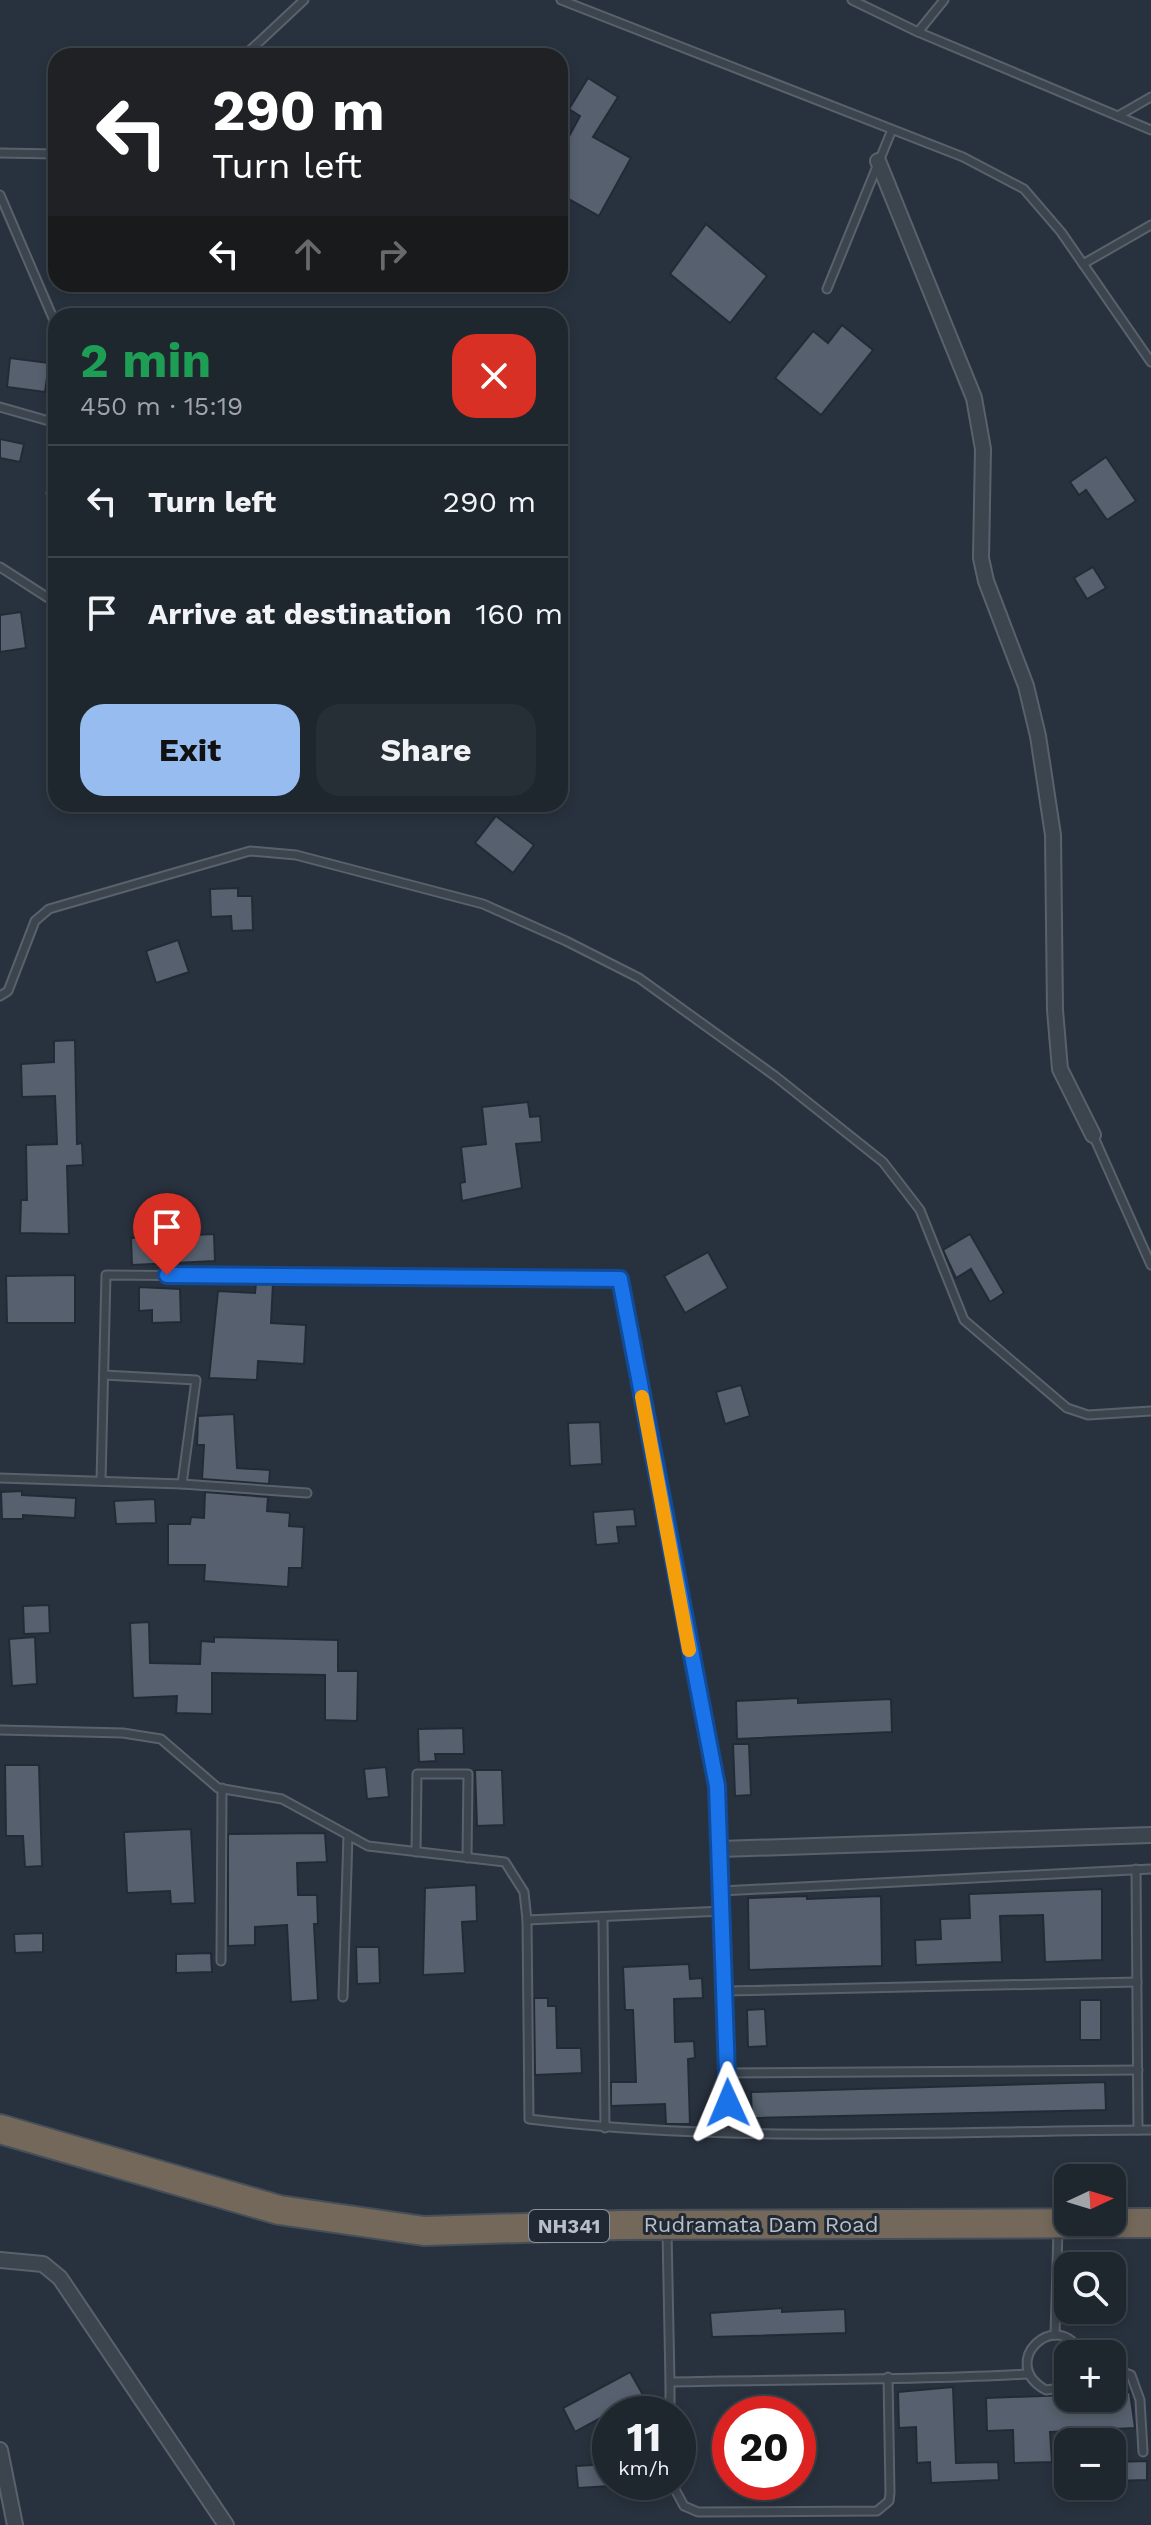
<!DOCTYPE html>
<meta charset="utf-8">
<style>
:root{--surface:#1e262e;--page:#262e36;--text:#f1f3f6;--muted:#a1a5aa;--line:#3c434a;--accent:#97bcef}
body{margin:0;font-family:"Work Sans",sans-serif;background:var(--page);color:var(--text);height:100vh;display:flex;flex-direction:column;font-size:30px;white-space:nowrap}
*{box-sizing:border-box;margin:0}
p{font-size:26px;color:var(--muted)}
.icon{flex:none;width:44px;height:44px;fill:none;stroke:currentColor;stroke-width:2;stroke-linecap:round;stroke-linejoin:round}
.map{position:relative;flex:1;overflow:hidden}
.details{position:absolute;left:48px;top:308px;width:520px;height:504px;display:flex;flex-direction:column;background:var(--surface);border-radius:24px;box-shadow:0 4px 12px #0003,0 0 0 2px var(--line)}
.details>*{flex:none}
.guide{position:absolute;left:48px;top:48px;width:520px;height:244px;border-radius:24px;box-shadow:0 4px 12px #0003,0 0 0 2px var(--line);background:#202124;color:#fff;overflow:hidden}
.needle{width:52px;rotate:86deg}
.fabs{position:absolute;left:1054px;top:2164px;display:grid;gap:16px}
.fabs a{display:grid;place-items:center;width:72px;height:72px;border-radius:16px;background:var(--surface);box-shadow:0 4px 12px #0003,0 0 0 2px var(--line);font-size:40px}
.speed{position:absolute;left:592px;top:2396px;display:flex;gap:16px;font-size:40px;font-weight:700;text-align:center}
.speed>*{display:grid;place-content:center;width:104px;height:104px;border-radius:50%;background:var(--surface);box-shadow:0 4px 12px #0003,0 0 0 2px var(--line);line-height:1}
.speed small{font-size:20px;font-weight:400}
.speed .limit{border:12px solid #d22;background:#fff;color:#111}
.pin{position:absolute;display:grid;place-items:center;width:68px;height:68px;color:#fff;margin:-82px -34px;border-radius:50% 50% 50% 0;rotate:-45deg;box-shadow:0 0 8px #0007}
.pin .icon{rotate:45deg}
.me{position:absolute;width:88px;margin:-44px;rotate:359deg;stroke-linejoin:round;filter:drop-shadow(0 0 6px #0008)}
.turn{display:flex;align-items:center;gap:28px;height:168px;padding:0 32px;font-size:36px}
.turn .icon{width:104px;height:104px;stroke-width:2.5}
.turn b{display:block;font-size:56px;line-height:68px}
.lanes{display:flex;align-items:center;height:76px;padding:0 32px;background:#0003;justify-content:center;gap:40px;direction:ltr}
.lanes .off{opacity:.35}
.round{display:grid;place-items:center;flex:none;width:84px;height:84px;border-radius:24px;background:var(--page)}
.head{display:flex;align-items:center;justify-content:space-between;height:136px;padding:0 32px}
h1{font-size:48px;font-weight:700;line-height:60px;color:#1e9e55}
.cta{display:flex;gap:16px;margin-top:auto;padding:16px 32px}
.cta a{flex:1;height:92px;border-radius:24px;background:var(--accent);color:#111;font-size:32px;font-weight:700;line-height:92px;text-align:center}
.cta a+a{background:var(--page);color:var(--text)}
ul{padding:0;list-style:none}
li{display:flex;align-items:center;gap:24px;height:112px;padding:0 32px;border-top:2px solid var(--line)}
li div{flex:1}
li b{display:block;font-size:30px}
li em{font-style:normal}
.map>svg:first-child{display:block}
</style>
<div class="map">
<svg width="1151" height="2525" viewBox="0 0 1151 2525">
<rect width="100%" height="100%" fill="#28323e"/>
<g fill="#56606e" stroke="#222b35" stroke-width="2">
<path d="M588,78L618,97L593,137L631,158L599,216L560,194V153L580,116L569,109Z"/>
<path d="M706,224L767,276L730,323L670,274Z"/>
<path d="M842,325L873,350L821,415L775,378L813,331L828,343Z"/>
<path d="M10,358L49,363L45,392L7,387Z"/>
<path d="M0,439L24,444L20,462L0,458Z"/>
<path d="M1106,457L1136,501L1107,520L1086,490L1079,495L1070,482Z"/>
<path d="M1093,567L1106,588L1087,599L1074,578Z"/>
<path d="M21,612L26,648L0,652V615Z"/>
<path d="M496,816L534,845L513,873L475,843Z"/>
<path d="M238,888V896H252L253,930L232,931L231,916L211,917L210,889Z"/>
<path d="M178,940L189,972L156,983L146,951Z"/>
<path d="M75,1040L77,1144L82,1143L83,1165L67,1166L69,1234L20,1233L21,1200H27L26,1145L57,1144L55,1096L22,1097L21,1064L54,1062V1041Z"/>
<path d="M528,1102L530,1117L540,1116L542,1142L516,1144L522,1188L462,1201L460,1183L465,1182L461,1147L486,1144L482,1107Z"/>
<path d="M214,1234L215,1261L132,1265L131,1238Z"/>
<path d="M970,1234L1004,1293L990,1302L971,1269L956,1278L943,1250Z"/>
<path d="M708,1252L728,1288L685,1313L664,1276Z"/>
<path d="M75,1275V1323H7L6,1276Z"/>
<path d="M256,1283H273L271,1323L306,1325L304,1364L258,1361L257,1380L209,1378L218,1291L255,1293Z"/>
<path d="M139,1287L180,1289L181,1322L152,1323V1310L139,1311Z"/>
<path d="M741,1385L750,1416L725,1424L716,1392Z"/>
<path d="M234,1414L237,1468L270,1470L269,1484L202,1479L204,1445H197L198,1416Z"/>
<path d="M600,1422L602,1464L570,1466L568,1423Z"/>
<path d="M22,1491V1495L76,1498L75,1518L23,1515V1519H2L1,1492Z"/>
<path d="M205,1492L268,1497L267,1511L290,1513L289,1526L304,1527L302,1568H289L288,1587L204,1581L205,1565H168V1524H190L191,1517L204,1518Z"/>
<path d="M155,1499L156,1523L116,1524L114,1501Z"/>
<path d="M634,1509L636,1526L617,1527L619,1543L596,1545L593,1512Z"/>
<path d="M49,1605L50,1633L24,1634L23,1606Z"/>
<path d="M149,1622L150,1663L200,1664L201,1641L214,1642V1637L338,1640V1671H358L357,1721L325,1720V1675L212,1673V1714L176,1713L177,1696L133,1698L130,1623Z"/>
<path d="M35,1637L37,1684L12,1686L9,1639Z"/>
<path d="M798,1698V1703L891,1699L892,1732L737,1739L736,1701Z"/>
<path d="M463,1728L464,1754H435L436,1761L419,1762L418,1729Z"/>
<path d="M733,1744H749L751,1795L735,1796Z"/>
<path d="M5,1765H39L42,1866L25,1867L23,1836H6Z"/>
<path d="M386,1767L389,1797L367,1799L364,1769Z"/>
<path d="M475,1770H502L504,1825L477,1826Z"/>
<path d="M191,1829L195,1903L171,1904L170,1891L127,1893L124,1832Z"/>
<path d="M325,1833L327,1862L297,1863L298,1895H317L318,1924H314L318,2000L291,2002L287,1925L255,1927V1945L228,1946V1834Z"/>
<path d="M476,1885L477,1921L462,1922L465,1973L423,1975L425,1888Z"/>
<path d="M1102,1889V1960L1045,1962L1043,1915L1000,1916L1002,1962L916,1965L915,1940L941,1939L940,1919L970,1918L969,1894Z"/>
<path d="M807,1896V1899L881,1896L882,1966L749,1970L748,1898Z"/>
<path d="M43,1933V1952L15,1953L14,1934Z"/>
<path d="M356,1947H379L380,1983L357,1984Z"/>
<path d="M211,1953L212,1972L176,1973V1954Z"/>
<path d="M689,1964L690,1979L702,1978L703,1998L674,1999L675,2042L694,2041L695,2058L688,2059L690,2124H666L665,2104L611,2106V2082H636L633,2010H625L623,1967Z"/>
<path d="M534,1998H548V2006H556L557,2048H581L582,2073L535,2075Z"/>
<rect x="1080" y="2000" width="21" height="40"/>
<path d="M765,2009L767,2046L748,2047L747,2010Z"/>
<path d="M1105,2082L1106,2110L752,2118L751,2092Z"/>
<path d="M782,2308V2312L845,2309L846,2333L712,2337L710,2313Z"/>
<path d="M630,2372L643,2395L575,2432L563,2408Z"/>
<path d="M953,2387L956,2463L998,2462L999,2480L931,2483L930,2462L917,2463L916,2427L899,2428L898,2392Z"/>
<path d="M1130,2392L1135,2428L1050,2432L1052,2462L1014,2463L1013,2430L987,2431L986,2398L1068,2395V2398H1112V2393Z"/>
<path d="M1147,2461V2480L1112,2481V2462Z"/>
<path d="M610,2464V2486L578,2488L576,2466Z"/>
</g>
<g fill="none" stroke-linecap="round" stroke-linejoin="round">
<g stroke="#59626c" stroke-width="11">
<g id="lane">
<path d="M561,0L963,157L1024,189L1061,232L1151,362"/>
<path d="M852,0L918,32L1151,130"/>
<path d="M918,32L944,0"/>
<path d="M244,56L304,0"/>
<path d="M1118,116L1151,97"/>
<path d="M0,153L56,154"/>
<path d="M0,195L56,325"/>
<path d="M1083,264L1151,225"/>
<path d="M827,289L891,132"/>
<path d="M0,407L56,423"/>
<path d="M56,472L51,493L56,516"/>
<path d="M0,567L56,603"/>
<path d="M0,996L8,991L35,921L49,909L250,851L296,855L483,904L566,941L639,978L775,1076L883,1162L920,1210L964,1320L1067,1408L1088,1415L1151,1411"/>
<path d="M1093,1135L1151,1265"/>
<path d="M104,1375L196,1380L182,1484"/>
<path d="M0,1478L182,1484L307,1493"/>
<path d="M101,1481L106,1275L620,1279L717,1786L728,2132"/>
<path d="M0,1730L123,1733L161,1739L218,1788L282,1799L368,1846L505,1862L524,1892L527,1920L529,2119C733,2144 946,2131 1151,2130"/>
<path d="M416,1852L417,1774H468L467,1858"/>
<path d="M1136,1869L1138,2130"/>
<path d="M721,1891L1151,1869"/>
<path d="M603,1917L605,2128"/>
<path d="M527,1920L723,1911"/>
<path d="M221,1961L222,1788"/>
<path d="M725,1991L1137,1982"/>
<path d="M343,1997L348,1835"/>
<path d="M727,2073L1138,2070"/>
<path d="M667,2231L670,2382C790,2379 910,2381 1029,2374"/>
<path d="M1055,2335L1058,2229"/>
<path d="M1112,2368L1131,2375L1140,2400L1143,2452"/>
<path d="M1068,2387L1046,2390C996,2363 1058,2305 1081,2354"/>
<path d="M670,2414V2382"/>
<path d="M671,2482L684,2506L698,2512L877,2511L889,2501L890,2493L888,2377"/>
</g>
</g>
<g stroke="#59626c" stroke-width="18">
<g id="street">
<path d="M878,161L974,398L983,449L981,558L986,581L1026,686L1038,736L1053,835L1055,1010L1060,1069L1093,1135"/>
<path d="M720,1849L1151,1835"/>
<path d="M0,2260L43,2264L60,2278L226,2525"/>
<path d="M0,2450L15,2525"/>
</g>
</g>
<g stroke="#464f59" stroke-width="32">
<path id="highway" d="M0,2129L279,2210L424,2231L620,2225L1151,2223"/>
</g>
<use href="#lane" stroke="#3c444e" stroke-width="7"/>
<use href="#street" stroke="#3c444e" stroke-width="14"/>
<use href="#highway" stroke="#736859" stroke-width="28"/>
</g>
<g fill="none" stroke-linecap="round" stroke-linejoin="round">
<g stroke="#114b97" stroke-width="20">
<path id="route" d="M167,1275L620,1279L717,1786L728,2103"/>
</g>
<use href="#route" stroke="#1a73e8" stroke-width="14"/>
<path stroke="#f59e0b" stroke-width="14" d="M642,1397L689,1650"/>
</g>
<g text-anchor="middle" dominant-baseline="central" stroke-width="6" stroke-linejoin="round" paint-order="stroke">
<rect fill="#202933" stroke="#8a929c" stroke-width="2" x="529" y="2210" width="80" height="32" rx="6"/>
<g font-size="20" font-weight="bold" fill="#b8bfc9">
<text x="569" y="2226">NH341</text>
</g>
<g font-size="22" fill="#b8bfc9" stroke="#202933">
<text x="761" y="2224">Rudramata Dam Road</text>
</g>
</g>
</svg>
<div class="fabs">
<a><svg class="needle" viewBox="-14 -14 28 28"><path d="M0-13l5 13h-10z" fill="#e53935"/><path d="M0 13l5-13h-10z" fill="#a1a5aa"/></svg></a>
<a><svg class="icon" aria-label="search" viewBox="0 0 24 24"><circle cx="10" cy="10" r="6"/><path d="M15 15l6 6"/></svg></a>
<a>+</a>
<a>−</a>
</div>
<div class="speed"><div>11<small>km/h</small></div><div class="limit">20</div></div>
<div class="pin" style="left:167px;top:1275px;background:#d93025"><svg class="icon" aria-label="arrive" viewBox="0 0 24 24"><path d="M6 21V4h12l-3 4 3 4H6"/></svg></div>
<svg class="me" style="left:728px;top:2103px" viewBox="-20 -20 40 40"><path d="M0-17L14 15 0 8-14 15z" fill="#1a73e8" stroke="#fff" stroke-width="4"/></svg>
<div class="guide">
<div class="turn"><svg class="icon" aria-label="left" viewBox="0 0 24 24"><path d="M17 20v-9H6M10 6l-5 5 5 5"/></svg><div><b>290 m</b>Turn left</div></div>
<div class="lanes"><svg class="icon" aria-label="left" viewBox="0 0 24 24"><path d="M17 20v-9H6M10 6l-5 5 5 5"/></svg><svg class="icon off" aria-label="ahead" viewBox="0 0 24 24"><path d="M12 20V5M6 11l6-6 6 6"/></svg><svg class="icon off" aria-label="right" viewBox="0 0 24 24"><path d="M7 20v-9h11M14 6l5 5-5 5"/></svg></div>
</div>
<section class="details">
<div class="head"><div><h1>2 min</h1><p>450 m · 15:19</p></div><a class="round" style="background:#d93025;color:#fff"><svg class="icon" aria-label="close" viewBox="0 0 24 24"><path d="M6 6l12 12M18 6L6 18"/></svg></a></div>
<ul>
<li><svg class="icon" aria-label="left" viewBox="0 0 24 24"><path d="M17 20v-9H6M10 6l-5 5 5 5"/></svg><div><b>Turn left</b></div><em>290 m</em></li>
<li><svg class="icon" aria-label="arrive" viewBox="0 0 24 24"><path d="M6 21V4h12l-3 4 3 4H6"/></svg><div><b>Arrive at destination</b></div><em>160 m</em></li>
</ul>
<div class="cta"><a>Exit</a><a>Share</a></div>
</section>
</div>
